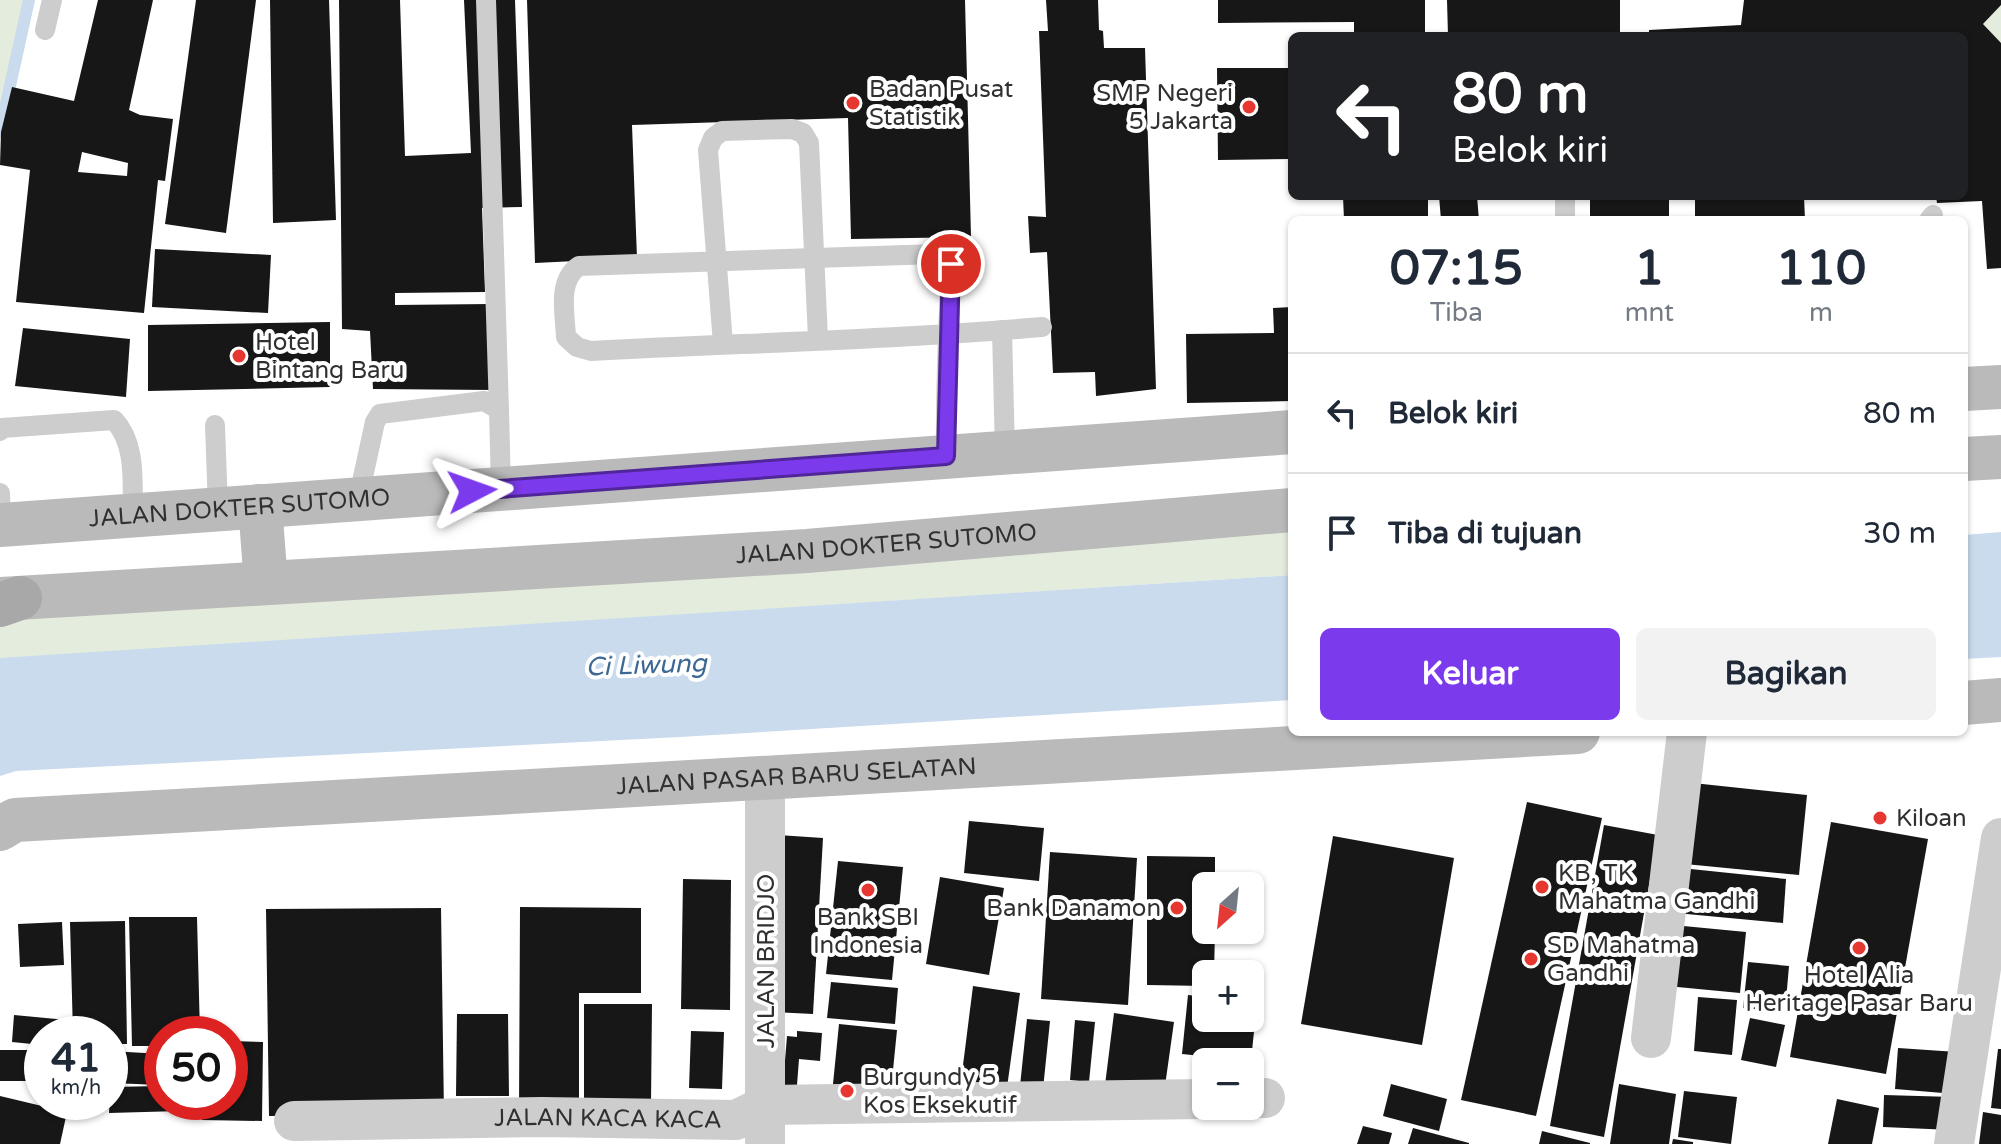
<!DOCTYPE html>
<html lang="id">
<meta charset="utf-8">
<style>
:root{--surface:#fff;--page:#f2f2f3;--text:#1f2937;--muted:#747a83;--line:#e0e1e3;--accent:#7c3aed}
body{margin:0;font-family:"Varela Round",sans-serif;background:var(--page);color:var(--text);height:100vh;display:flex;flex-direction:column;font-size:30px;white-space:nowrap}
*{box-sizing:border-box;margin:0}
p{font-size:26px;color:var(--muted)}
.icon{flex:none;width:44px;height:44px;fill:none;stroke:currentColor;stroke-width:2;stroke-linecap:round;stroke-linejoin:round}
.map{position:relative;flex:1;overflow:hidden}
.panel{position:absolute;left:1288px;top:216px;width:680px;height:520px;display:flex;flex-direction:column;background:var(--surface);border-radius:12px;box-shadow:0 2px 6px #0004}
.panel>*{flex:none}
.banner{position:absolute;left:1288px;top:32px;width:680px;height:168px;border-radius:12px;box-shadow:0 2px 6px #0004;background:#202124;color:#fff;overflow:hidden}
.needle{width:52px;rotate:207deg}
.buttons{position:absolute;left:1192px;top:872px;display:grid;gap:16px}
.buttons a{display:grid;place-items:center;width:72px;height:72px;border-radius:12px;background:var(--surface);box-shadow:0 2px 6px #0004;font-size:40px}
.speed{position:absolute;left:24px;top:1016px;display:flex;gap:16px;font-size:40px;font-weight:700;text-align:center}
.speed>*{display:grid;place-content:center;width:104px;height:104px;border-radius:50%;background:var(--surface);box-shadow:0 2px 6px #0004;line-height:1}
.speed small{font-size:20px;font-weight:400}
.speed .limit{border:12px solid #d22;background:#fff;color:#111}
.pin{position:absolute;display:grid;place-items:center;width:68px;height:68px;color:#fff;margin:-34px;border:4px solid #fff;border-radius:50%;box-shadow:0 2px 8px #0007}
.me{position:absolute;width:88px;margin:-44px;rotate:86deg;stroke-linejoin:round;filter:drop-shadow(0 0 6px #0008)}
.turn{display:flex;align-items:center;gap:28px;height:168px;padding:0 32px;font-size:36px}
.turn .icon{width:104px;height:104px;stroke-width:2.5}
.turn b{display:block;font-size:56px;line-height:68px}
.eta{display:flex;justify-content:space-evenly;align-items:center;height:136px;text-align:center}
.eta b{font-size:48px;font-weight:700;line-height:56px}
.cta{display:flex;gap:16px;margin-top:auto;padding:16px 32px}
.cta a{flex:1;height:92px;border-radius:12px;background:var(--accent);color:#fff;font-size:32px;font-weight:700;line-height:92px;text-align:center}
.cta a+a{background:var(--page);color:var(--text)}
ul{padding:0;list-style:none}
li{display:flex;align-items:center;gap:24px;height:120px;padding:0 32px;border-top:2px solid var(--line)}
li div{flex:1}
li b{display:block;font-size:30px}
li em{font-style:normal}
.map>svg:first-child{display:block}
</style>
<div class="map">
<svg width="2001" height="1144" viewBox="0 0 2001 1144">
<rect width="100%" height="100%" fill="#fff"/>
<g fill="#e4eddd">
<path d="M0,0H32L0,140Z"/>
<path d="M2001,5V43L1983,24Z"/>
<path d="M1292,510V575L0,659V605Z"/>
</g>
<g fill="#cadbed">
<path d="M2001,532V657L1964,659V535Z"/>
<path d="M1292,575V700L680,737L16,771L0,776V658Z"/>
</g>
<g fill="none" stroke-linecap="round" stroke-linejoin="round">
<path stroke="#cadbed" stroke-width="12" d="M0,131L29,0"/>
</g>
<g fill="#171717" fill-rule="evenodd">
<path d="M98,0H153L129,110L140,115L173,119L165,181L158,180L144,313L16,302L30,170L0,165L1,132L12,87L74,101ZM82,152L128,163L127,176L78,172Z"/>
<path d="M196,0H256L226,233L165,224Z"/>
<path d="M270,0H329L336,220L273,223Z"/>
<path d="M339,0H400L405,156L471,153L464,0H515L522,207L482,208L485,292L395,293V305L491,304L495,390L373,389L370,331L342,329Z"/>
<path d="M527,0H965L971,237L851,239L848,118L632,125L637,258L535,263Z"/>
<path d="M1046,0H1098L1099,30L1103,31L1104,48H1145L1156,389L1096,396L1095,372L1053,373L1047,252L1030,253L1028,216L1046,217L1039,31H1048Z"/>
<path d="M1218,0H1425V36H1354V22L1218,23Z"/>
<path d="M1447,0H1620V36H1448Z"/>
<path d="M1744,0H2001V5L1983,24L2001,43V268L1987,269L1982,201L1937,203L1936,196H1964V36H1649V30L1741,25Z"/>
<path d="M1217,68H1292V159L1218,160Z"/>
<path d="M1343,196H1428V220H1344Z"/>
<path d="M1439,196H1477L1479,220H1441Z"/>
<rect x="1590" y="196" width="79" height="24"/>
<path d="M1695,196H1804L1805,220H1695Z"/>
<path d="M155,249L271,255L268,313L152,307Z"/>
<path d="M1292,307V401L1187,403L1186,334L1274,333L1273,308Z"/>
<path d="M330,322V387L148,391V325Z"/>
<path d="M23,328L130,339L126,397L15,386Z"/>
<path d="M1693,783L1807,795L1799,875L1685,864Z"/>
<path d="M1527,802L1602,818L1536,1116L1461,1100Z"/>
<path d="M969,821L1044,828L1039,881L964,873Z"/>
<path d="M1831,822L1928,839L1886,1074L1790,1057Z"/>
<path d="M1604,825L1658,835L1604,1137L1550,1126Z"/>
<path d="M778,835L823,838L813,1014L773,1012Z"/>
<path d="M1333,836L1454,858L1422,1045L1301,1024Z"/>
<path d="M1050,852L1137,858L1128,1005L1041,999Z"/>
<path d="M1147,856L1215,857V886H1206V930H1215L1214,974H1206V986L1147,985Z"/>
<path d="M838,861L903,867L892,980L826,974Z"/>
<path d="M1681,868L1786,879L1783,923L1676,913Z"/>
<path d="M940,877L1004,888L989,975L926,964Z"/>
<path d="M683,879L731,880L730,1010L681,1009Z"/>
<path d="M520,907L641,908V993H579V1111H519Z"/>
<path d="M441,908L444,1114L269,1116L266,909Z"/>
<path d="M129,917H197L200,1034H162V1046H132Z"/>
<path d="M125,921L127,1044H110V1034H73L70,922Z"/>
<path d="M62,922L64,965L20,967L18,924Z"/>
<path d="M1673,925L1746,932L1740,993L1667,986Z"/>
<path d="M1748,962L1789,966L1785,1012L1743,1008Z"/>
<path d="M831,982L898,988L895,1024L827,1018Z"/>
<path d="M973,986L1020,993L1006,1095L960,1089Z"/>
<path d="M1188,995L1206,997V1018H1250V1001L1257,1002L1251,1061L1182,1054Z"/>
<path d="M1698,997L1737,1000L1732,1055L1694,1051Z"/>
<path d="M584,1004H652L651,1103L584,1102Z"/>
<path d="M1114,1013L1174,1022L1164,1093L1105,1085Z"/>
<path d="M457,1014H508L509,1096H456Z"/>
<path d="M14,1015L67,1020L65,1034H42V1045L12,1042Z"/>
<path d="M1750,1018L1785,1025L1776,1067L1741,1060Z"/>
<path d="M1027,1019L1050,1021L1043,1089L1020,1086Z"/>
<path d="M1075,1020L1095,1022L1089,1082L1070,1080Z"/>
<path d="M839,1024L897,1030L890,1100L832,1094Z"/>
<path d="M691,1031L724,1032L722,1089L689,1088Z"/>
<path d="M797,1031L822,1033L820,1061L799,1059L796,1098L782,1097L787,1036L797,1037Z"/>
<path d="M230,1041L263,1042L262,1121L202,1120V1102H230Z"/>
<path d="M1898,1048L1957,1052L1955,1094L1895,1089Z"/>
<path d="M1998,1049H2001V1109L1991,1108Z"/>
<rect x="0" y="1050" width="42" height="31"/>
<path d="M110,1051L162,1054V1085L110,1083Z"/>
<path d="M1391,1084L1447,1099L1439,1131L1383,1116Z"/>
<path d="M1619,1084L1676,1094L1669,1144H1610Z"/>
<path d="M162,1086V1102H179L180,1111L109,1113L110,1087Z"/>
<path d="M1684,1091L1737,1097L1731,1144L1678,1137Z"/>
<path d="M1884,1095L1953,1097L1952,1130L1883,1127Z"/>
<path d="M0,1096L67,1112L60,1144H0Z"/>
<path d="M1837,1099L1879,1108L1872,1144H1828Z"/>
<path d="M1983,1112L2001,1115V1144H1979Z"/>
<path d="M1363,1126L1392,1133L1389,1144H1357Z"/>
<path d="M1413,1128L1469,1143V1144H1408Z"/>
<path d="M1542,1131L1590,1143V1144H1539Z"/>
<path d="M1673,1139L1693,1142V1144H1672Z"/>
</g>
<g fill="none" stroke-linecap="round" stroke-linejoin="round">
<g stroke="#cdcdcd" stroke-width="20">
<path d="M486,0L499,410"/>
<path d="M45,30L52,0"/>
<path d="M1565,220V196"/>
<path d="M1929,220L1933,215"/>
<path d="M1002,330L1005,453"/>
<path d="M723,344L708,150L713,138L722,131L792,129L803,133L809,143L818,339"/>
<path d="M215,425L218,509"/>
<path d="M0,431L2,428L114,420C137,444 132,484 133,515"/>
<path d="M946,456C945,392 948,328 951,264L948,257L936,254L579,266C557,281 565,313 566,337L577,347L591,351C741,343 892,340 1042,327"/>
<path d="M0,493L1,525"/>
<path d="M358,500L375,422L380,414L484,401L499,410L501,489"/>
</g>
<g stroke="#cdcdcd" stroke-width="40">
<path d="M1651,1038L1687,732"/>
<path d="M1250,1098H1265"/>
<path id="s1" d="M294,1121L542,1117L736,1120L767,1105L1206,1099"/>
<path d="M765,1144V779"/>
<path d="M1954,1144L2001,838"/>
</g>
<g stroke="#bababa" stroke-width="44">
<path d="M1964,389L2001,387"/>
<path d="M1964,459L2001,457"/>
<path d="M260,506L266,583"/>
<path id="s2" d="M0,525L1292,432"/>
<path id="s3" d="M0,599L807,551L1292,510"/>
<path d="M1964,703L2001,700"/>
<path id="s4" d="M0,829L15,820L1578,732"/>
</g>
<path stroke="#a8a8a8" stroke-width="44" d="M0,605L20,598"/>
</g>
<g fill="none" stroke-linecap="round" stroke-linejoin="round">
<g stroke="#51269a" stroke-width="20">
<path id="route" d="M472,491L946,456L951,264"/>
</g>
<use href="#route" stroke="#7c3aed" stroke-width="14"/>
</g>
<g fill="#e73731" stroke="#fff" stroke-width="3">
<circle cx="853" cy="103" r="8"/>
<circle cx="1249" cy="107" r="8"/>
<circle cx="239" cy="356" r="8"/>
<circle cx="1880" cy="818" r="8"/>
<circle cx="1542" cy="887" r="8"/>
<circle cx="868" cy="890" r="8"/>
<circle cx="1177" cy="908" r="8"/>
<circle cx="1859" cy="948" r="8"/>
<circle cx="1531" cy="959" r="8"/>
<circle cx="847" cy="1091" r="8"/>
</g>
<g text-anchor="middle" dominant-baseline="central" stroke-width="8" stroke-linejoin="round" paint-order="stroke">
<g font-size="24" fill="#303030" stroke="#fff" text-anchor="start">
<text x="869" y="89">Badan Pusat<tspan x="869" dy="28">Statistik</tspan></text>
<text x="1233" y="93" text-anchor="end">SMP Negeri<tspan x="1233" dy="28">5 Jakarta</tspan></text>
<text x="255" y="342">Hotel<tspan x="255" dy="28">Bintang Baru</tspan></text>
<text x="1896" y="818">Kiloan</text>
<text x="1558" y="873">KB, TK<tspan x="1558" dy="28">Mahatma Gandhi</tspan></text>
<text x="1161" y="908" text-anchor="end">Bank Danamon</text>
<text x="868" y="917" text-anchor="middle">Bank SBI<tspan x="868" dy="28">Indonesia</tspan></text>
<text x="1547" y="945">SD Mahatma<tspan x="1547" dy="28">Gandhi</tspan></text>
<text x="1859" y="975" text-anchor="middle">Hotel Alia<tspan x="1859" dy="28">Heritage Pasar Baru</tspan></text>
<text x="863" y="1077">Burgundy 5<tspan x="863" dy="28">Kos Eksekutif</tspan></text>
</g>
<g font-size="24" fill="#303030" stroke="#fff">
<text stroke="none"><textPath href="#s2" startOffset="240">JALAN DOKTER SUTOMO</textPath></text>
<text stroke="none"><textPath href="#s3" startOffset="888">JALAN DOKTER SUTOMO</textPath></text>
<text stroke="none"><textPath href="#s4" startOffset="800">JALAN PASAR BARU SELATAN</textPath></text>
<text transform="translate(766 961) rotate(-90)">JALAN BRIDJO</text>
<text stroke="none"><textPath href="#s1" startOffset="314">JALAN KACA KACA</textPath></text>
</g>
<g font-size="26" font-style="italic" fill="#3c6893" stroke="#fff">
<text transform="translate(646 665) rotate(-2)">Ci Liwung</text>
</g>
</g>
</svg>
<div class="buttons">
<a><svg class="needle" viewBox="-14 -14 28 28"><path d="M0-13l5 13h-10z" fill="#e53935"/><path d="M0 13l5-13h-10z" fill="#747a83"/></svg></a>
<a>+</a>
<a>−</a>
</div>
<div class="speed"><div>41<small>km/h</small></div><div class="limit">50</div></div>
<div class="pin" style="left:951px;top:264px;background:#d93025"><svg class="icon" aria-label="arrive" viewBox="0 0 24 24"><path d="M6 21V4h12l-3 4 3 4H6"/></svg></div>
<svg class="me" style="left:472px;top:491px" viewBox="-20 -20 40 40"><path d="M0-17L14 15 0 8-14 15z" fill="#7c3aed" stroke="#fff" stroke-width="4"/></svg>
<div class="banner">
<div class="turn"><svg class="icon" aria-label="left" viewBox="0 0 24 24"><path d="M17 20v-9H6M10 6l-5 5 5 5"/></svg><div><b>80 m</b>Belok kiri</div></div>
</div>
<section class="panel">
<div class="eta">
<div><b>07:15</b><p>Tiba</p></div>
<div><b>1</b><p>mnt</p></div>
<div><b>110</b><p>m</p></div>
</div>
<ul>
<li><svg class="icon" aria-label="left" viewBox="0 0 24 24"><path d="M17 20v-9H6M10 6l-5 5 5 5"/></svg><div><b>Belok kiri</b></div><em>80 m</em></li>
<li><svg class="icon" aria-label="arrive" viewBox="0 0 24 24"><path d="M6 21V4h12l-3 4 3 4H6"/></svg><div><b>Tiba di tujuan</b></div><em>30 m</em></li>
</ul>
<div class="cta"><a>Keluar</a><a>Bagikan</a></div>
</section>
</div>
